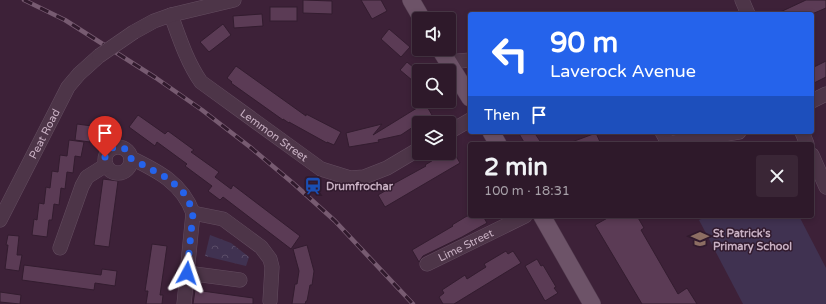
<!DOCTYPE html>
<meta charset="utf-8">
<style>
:root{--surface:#2e192a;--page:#3a2636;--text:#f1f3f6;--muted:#a7a0a8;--line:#493847}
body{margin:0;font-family:"Varela Round",sans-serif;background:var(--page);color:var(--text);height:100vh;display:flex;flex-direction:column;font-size:15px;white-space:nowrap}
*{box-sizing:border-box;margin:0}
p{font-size:13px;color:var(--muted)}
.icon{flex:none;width:22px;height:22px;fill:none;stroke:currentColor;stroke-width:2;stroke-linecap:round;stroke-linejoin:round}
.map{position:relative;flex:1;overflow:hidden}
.sheet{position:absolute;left:468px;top:142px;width:346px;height:76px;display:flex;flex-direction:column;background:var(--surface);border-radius:4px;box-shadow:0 2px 6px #0003,0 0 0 1px var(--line)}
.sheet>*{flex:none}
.banner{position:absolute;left:468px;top:12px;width:346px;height:122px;border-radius:4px;box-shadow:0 2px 6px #0003,0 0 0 1px var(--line);background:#2563eb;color:#fff;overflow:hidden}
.tools{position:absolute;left:412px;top:12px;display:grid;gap:8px}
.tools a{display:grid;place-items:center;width:44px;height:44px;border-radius:4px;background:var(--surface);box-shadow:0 2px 6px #0003,0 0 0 1px var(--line);font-size:20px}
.pin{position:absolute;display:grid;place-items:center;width:34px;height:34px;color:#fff;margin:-41px -17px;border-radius:50% 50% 50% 0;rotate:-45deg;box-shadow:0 0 4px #0007}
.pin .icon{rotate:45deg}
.me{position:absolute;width:44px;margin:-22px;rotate:5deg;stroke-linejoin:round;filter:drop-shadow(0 0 3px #0008)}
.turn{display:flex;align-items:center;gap:14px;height:84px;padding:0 16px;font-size:18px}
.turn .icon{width:52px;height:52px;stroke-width:2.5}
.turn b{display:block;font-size:28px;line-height:34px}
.then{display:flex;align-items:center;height:38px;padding:0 16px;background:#0003;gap:8px;font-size:15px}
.round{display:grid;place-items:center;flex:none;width:42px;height:42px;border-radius:4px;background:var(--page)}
.overview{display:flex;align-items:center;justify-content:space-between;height:68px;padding:0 16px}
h1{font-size:24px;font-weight:800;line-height:30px}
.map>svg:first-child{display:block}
</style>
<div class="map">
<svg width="826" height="304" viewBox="0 0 826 304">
<defs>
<pattern id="park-crowns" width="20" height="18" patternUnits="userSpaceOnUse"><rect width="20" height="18" fill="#403251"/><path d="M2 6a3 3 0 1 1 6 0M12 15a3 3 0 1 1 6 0" fill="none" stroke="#5a4d68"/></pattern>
</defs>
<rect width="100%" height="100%" fill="#3d2138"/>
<path fill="url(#park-crowns)" d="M210,235L231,243L249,257L246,266L205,256Z"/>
<path fill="#403251" d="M708,216H799L826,268V304H743L699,220Z"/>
<g fill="#5b3b55" stroke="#331c2f">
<path d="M303,0L332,1V14L303,13Z"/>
<path d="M361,0H381L387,11L372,19Z"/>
<path d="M806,0H826V8L812,14H776Z"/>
<rect x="270" y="7" width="27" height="14"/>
<path d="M262,14L263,26L234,28L233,16Z"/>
<path d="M223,24L231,35L209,52L200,42Z"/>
<path d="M389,29L410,47L401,57L381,39Z"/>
<path d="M826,61V77L812,84V68Z"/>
<path d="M407,62L419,72V86L400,70Z"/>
<path d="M236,66L306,116V114L341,132L334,145L327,142V143L289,122V123L283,119V120L231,83L232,82L227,78Z"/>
<path d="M425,103L432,115L425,120L428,123H419L401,135L378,140L379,142L349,147L346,133L382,124L373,135Z"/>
<path d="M138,115L165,134L168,131L194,150L191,152L219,172L215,177L231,189L233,185L300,236L291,249L223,197L220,200L208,191L212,186L185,166L187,164L157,142L155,146L129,127Z"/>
<path d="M77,124L92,126L90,142L75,140Z"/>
<path d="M518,132H534L542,144H525Z"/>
<path d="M596,133L601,144H570L569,143Z"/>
<path d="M69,140L84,142L81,157L75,156L73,173L67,172L65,189L61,188L59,205L54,204L52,220H49L47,237L32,235L34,219L37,220L39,203L44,204L46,187L50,188L52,171L58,172L60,155L67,156Z"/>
<path d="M453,151L460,163L385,207L378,195L385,191L384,189L426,166L425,165L445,153H449Z"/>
<path d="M103,179L118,181L109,247L94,245Z"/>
<path d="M467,216H483L487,223L462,237L423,256L419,262L412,250L453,226L452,225Z"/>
<path d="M611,216H637L644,228L641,230L678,294L687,288L697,304H642L595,225Z"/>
<path d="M8,235L19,236L17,255H22L19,271L5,269L8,245H6Z"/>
<path d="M152,244L167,246L160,295H163L162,304H146L148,291H145Z"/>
<path d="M307,245L314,271L312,285H310L307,301H306L305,304H292L295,284H297L299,271L293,249Z"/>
<path d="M506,251L508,254L513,251L521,263L454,304H443L439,297L444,293L442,290L465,275L467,279L478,272L486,267L484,264Z"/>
<path d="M537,259L541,266L543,265L556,287L554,288L558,293L545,301L525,266Z"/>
<path d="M24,265L101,275L102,269L117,271L115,286L95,283L94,290L22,280Z"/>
<path d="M195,290L253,298V304H193Z"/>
<path d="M0,292L21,295L20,304L0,302Z"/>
</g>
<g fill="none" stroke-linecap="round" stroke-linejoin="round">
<g stroke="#644d60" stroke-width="15">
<g id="minor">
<path d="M742,0L748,14"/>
<path id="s1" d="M171,15C179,37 187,62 201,82L321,169L350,178L364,177L387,168L419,149"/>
<path d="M134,32L154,21L171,15L234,0"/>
<path d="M448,62L470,60"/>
<path d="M812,101L826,94"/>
<path d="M449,132L470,120"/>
<path d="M662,132L668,143"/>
<path d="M802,132L807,144"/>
<path d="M665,144L739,132"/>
<circle cx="118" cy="160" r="13"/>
<path d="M812,155L826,187"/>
<path d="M131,158C158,171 182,183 193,213L184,304"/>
<path d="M193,213L223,219L261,247L270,259L272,267L270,301"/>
<path id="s2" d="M0,220L68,87L79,74L99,56"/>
<path d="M60,248L82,186L87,177L106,165"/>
<path id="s3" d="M427,264L525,216"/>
<path d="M187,273L240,280"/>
</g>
</g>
<g stroke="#553e51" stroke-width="18">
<g id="major">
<path d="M411,0L422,19"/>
<path d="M440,49L470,98"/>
<path d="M491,132L498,144"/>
<path d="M542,216L592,304"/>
</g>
</g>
<use href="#minor" stroke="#4d3548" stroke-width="14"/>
<use href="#major" stroke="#6d5368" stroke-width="17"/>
<g stroke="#775b71" stroke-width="4.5">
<path id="rail" d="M24,0L65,20L156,78L202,110L250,147L294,184L335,221L413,304"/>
</g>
<use href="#rail" stroke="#311a2d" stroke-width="3" stroke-dasharray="9" stroke-linecap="butt"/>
<g stroke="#644d60" stroke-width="15" stroke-linecap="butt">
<path id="minor-bridge" d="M99,56L134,32"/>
</g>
<use href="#minor-bridge" stroke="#4d3548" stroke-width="14"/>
</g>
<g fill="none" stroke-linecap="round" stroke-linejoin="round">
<path stroke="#2563eb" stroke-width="7" stroke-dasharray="0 12.6" d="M105,157L106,154L111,148L122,147L128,151L130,158L169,179L183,192L189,202L193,213L187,273"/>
</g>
<defs>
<g id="station-bare" transform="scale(1.38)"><path d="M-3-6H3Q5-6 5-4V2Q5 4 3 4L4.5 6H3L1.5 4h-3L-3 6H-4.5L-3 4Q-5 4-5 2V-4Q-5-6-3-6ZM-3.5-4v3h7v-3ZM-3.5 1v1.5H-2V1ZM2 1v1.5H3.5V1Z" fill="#1a4fb4" stroke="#311a2d" stroke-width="2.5" paint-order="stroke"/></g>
<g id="school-bare" transform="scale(1.38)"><path d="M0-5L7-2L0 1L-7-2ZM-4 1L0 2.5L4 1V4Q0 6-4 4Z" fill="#8d6e63" stroke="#311a2d" stroke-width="2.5" paint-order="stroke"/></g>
</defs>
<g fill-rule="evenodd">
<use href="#station-bare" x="313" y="186"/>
<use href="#school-bare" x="700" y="239"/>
</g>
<g text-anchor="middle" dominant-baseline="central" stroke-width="3" stroke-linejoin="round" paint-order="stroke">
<g font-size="11" fill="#c8b0c3" stroke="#311a2d">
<text stroke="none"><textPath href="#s2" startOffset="97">Peat Road</textPath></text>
<text stroke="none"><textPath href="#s1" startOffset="164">Lemmon Street</textPath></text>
<text stroke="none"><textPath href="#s3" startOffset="43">Lime Street</textPath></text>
</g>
<g font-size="11" font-weight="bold" fill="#c8b0c3" stroke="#311a2d" text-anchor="start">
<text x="326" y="186">Drumfrochar</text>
<text x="713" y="233">St Patrick's<tspan x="713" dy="13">Primary School</tspan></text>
</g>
</g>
</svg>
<div class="tools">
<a><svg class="icon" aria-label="sound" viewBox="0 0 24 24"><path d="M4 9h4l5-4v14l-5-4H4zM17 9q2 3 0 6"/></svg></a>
<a><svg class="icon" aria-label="search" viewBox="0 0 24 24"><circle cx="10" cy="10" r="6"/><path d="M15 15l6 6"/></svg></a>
<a><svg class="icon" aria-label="layers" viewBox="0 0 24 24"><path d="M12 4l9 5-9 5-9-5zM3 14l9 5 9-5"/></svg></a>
</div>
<div class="pin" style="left:105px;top:157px;background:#d93025"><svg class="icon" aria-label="arrive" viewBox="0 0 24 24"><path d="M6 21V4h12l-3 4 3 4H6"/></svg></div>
<svg class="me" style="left:187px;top:273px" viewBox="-20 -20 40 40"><path d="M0-17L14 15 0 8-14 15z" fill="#2563eb" stroke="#fff" stroke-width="4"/></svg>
<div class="banner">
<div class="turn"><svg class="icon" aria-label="left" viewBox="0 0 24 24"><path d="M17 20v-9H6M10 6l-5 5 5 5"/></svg><div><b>90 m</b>Laverock Avenue</div></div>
<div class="then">Then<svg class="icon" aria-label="arrive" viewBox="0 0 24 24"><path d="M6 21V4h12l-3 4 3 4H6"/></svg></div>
</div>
<section class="sheet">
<div class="overview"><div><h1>2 min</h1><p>100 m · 18:31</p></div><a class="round"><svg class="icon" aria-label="close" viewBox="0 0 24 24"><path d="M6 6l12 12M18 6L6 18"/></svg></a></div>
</section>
</div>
